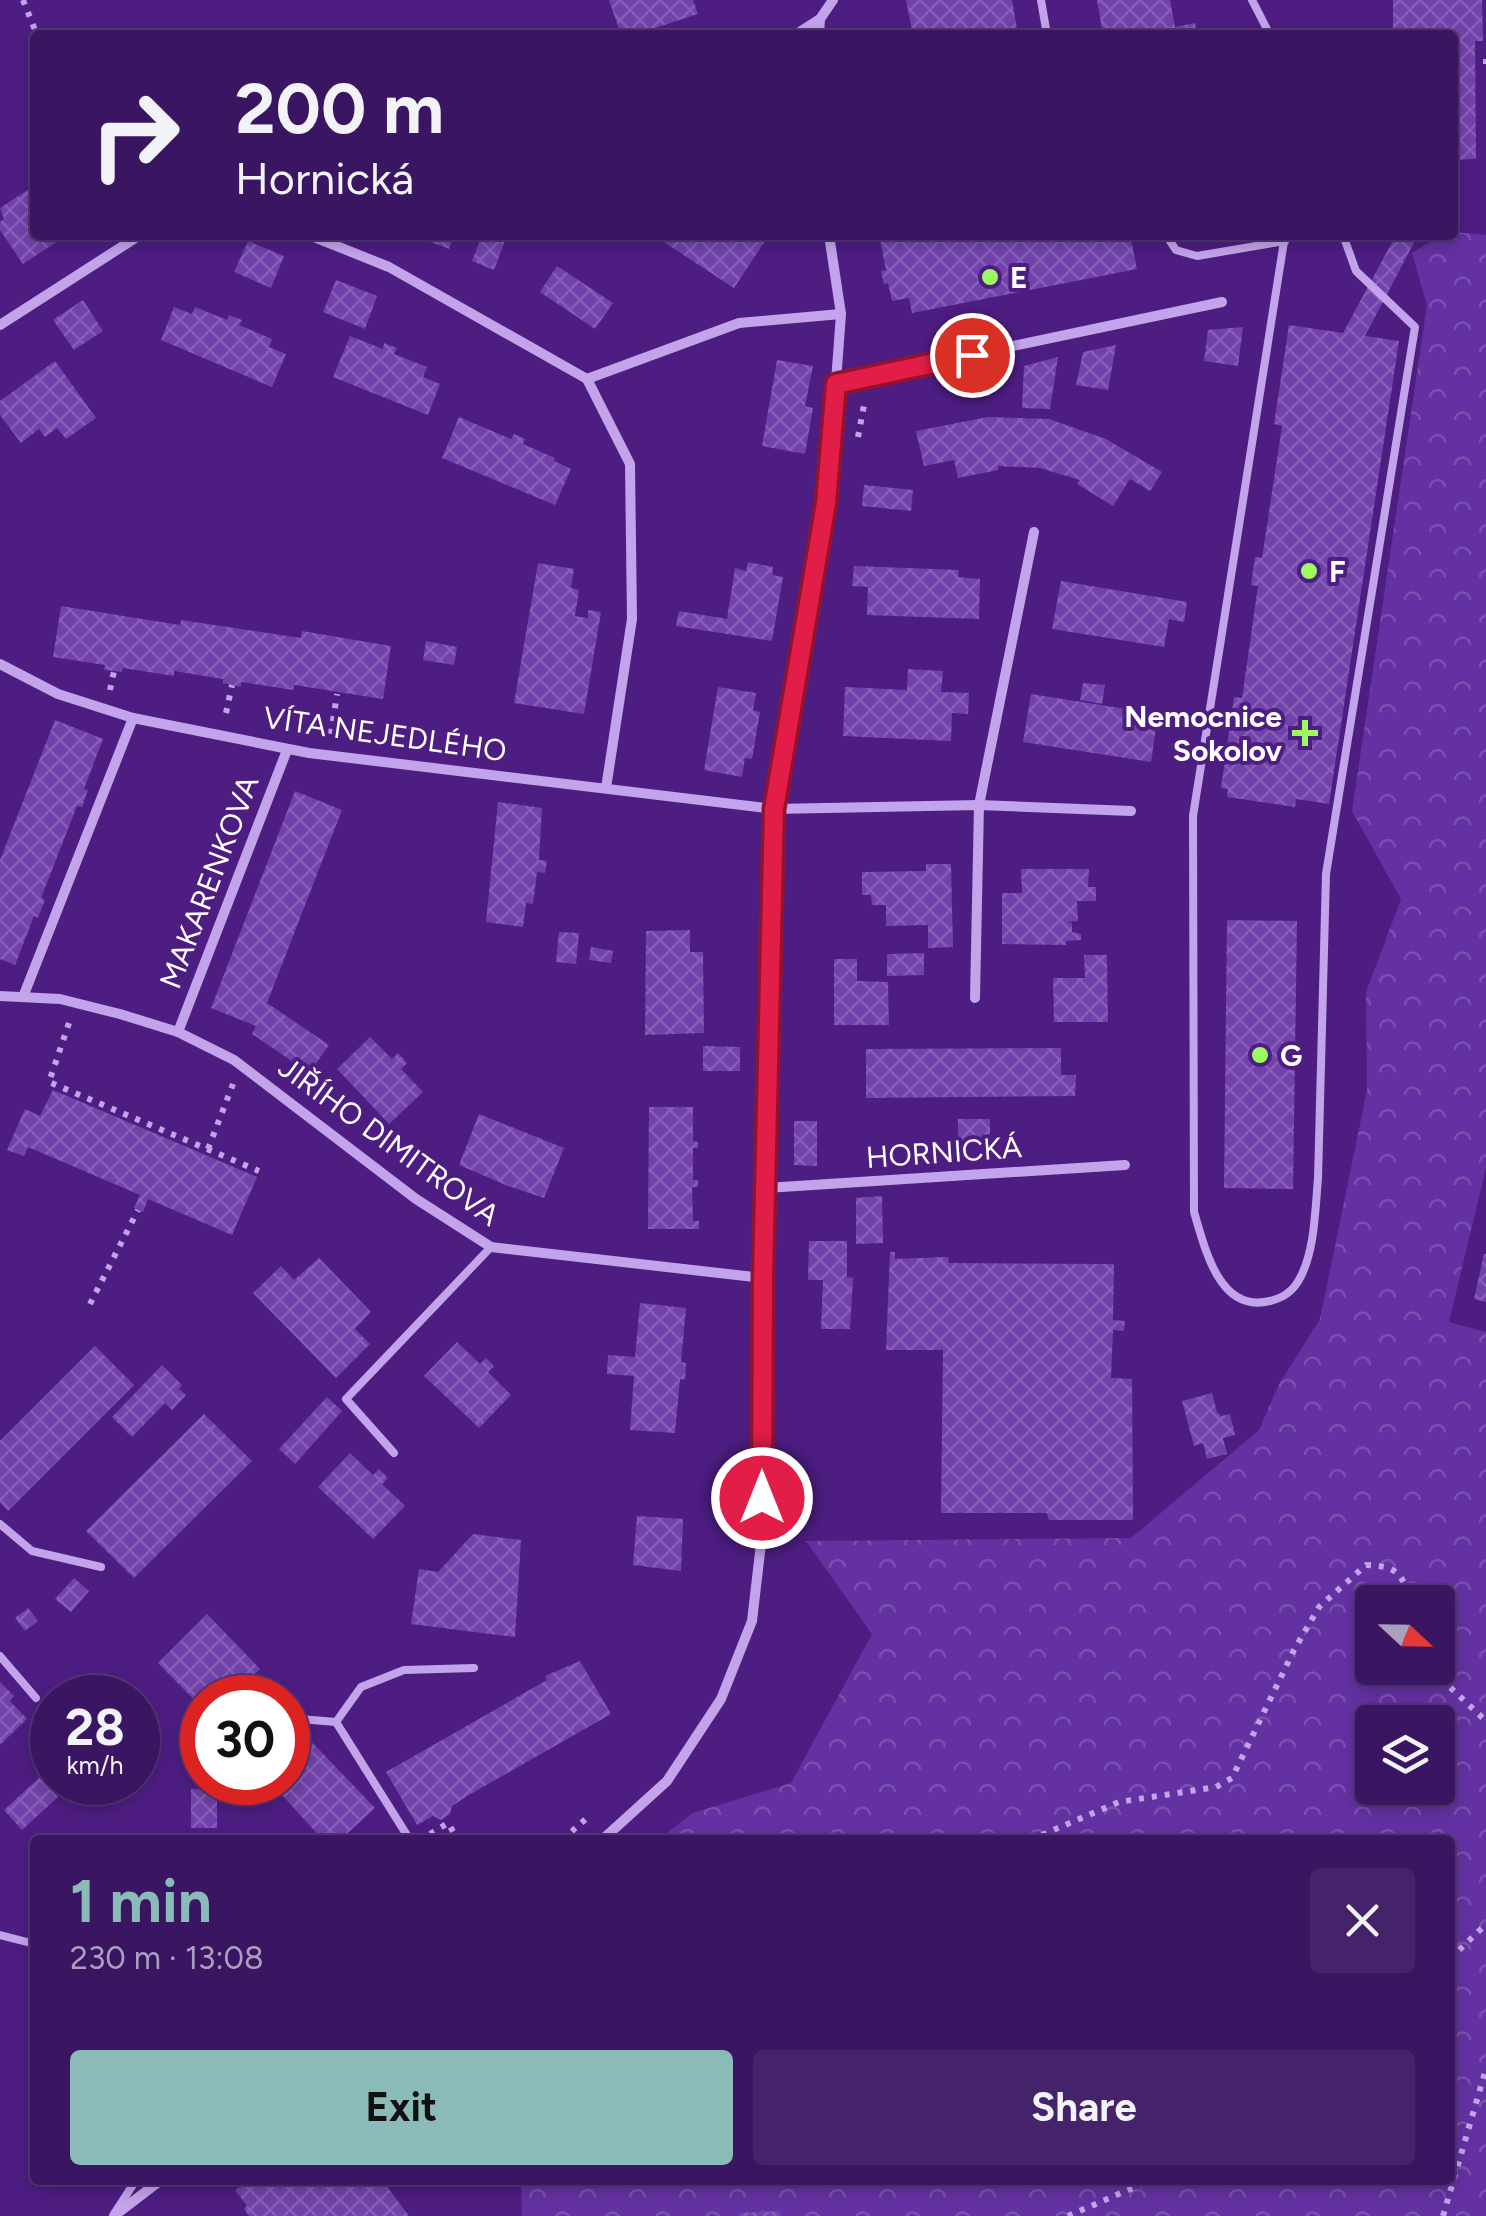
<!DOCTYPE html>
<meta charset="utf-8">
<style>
:root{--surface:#3a1662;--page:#45236b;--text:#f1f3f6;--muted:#ab9fbe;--line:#543577;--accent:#8bbbb9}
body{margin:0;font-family:Figtree,sans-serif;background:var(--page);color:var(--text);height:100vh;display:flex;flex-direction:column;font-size:38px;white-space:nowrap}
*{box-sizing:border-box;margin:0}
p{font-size:32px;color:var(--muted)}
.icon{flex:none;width:55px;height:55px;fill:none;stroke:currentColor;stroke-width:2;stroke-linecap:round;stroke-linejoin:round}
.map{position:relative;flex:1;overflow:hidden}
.panel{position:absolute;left:30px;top:1835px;width:1425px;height:350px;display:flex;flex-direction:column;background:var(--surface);border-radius:10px;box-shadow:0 5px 15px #0003,0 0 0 2px var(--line)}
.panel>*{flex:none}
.banner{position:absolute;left:30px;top:30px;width:1428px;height:210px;border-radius:10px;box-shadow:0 5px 15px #0003,0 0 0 2px var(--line);background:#3a1662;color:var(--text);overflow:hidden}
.needle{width:65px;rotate:112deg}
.controls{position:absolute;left:1355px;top:1585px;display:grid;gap:20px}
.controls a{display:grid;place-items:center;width:100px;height:100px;border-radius:10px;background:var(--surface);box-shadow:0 5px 15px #0003,0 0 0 2px var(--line);font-size:50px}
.speed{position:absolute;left:30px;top:1675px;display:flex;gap:20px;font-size:50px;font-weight:700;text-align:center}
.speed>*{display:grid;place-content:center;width:130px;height:130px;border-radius:50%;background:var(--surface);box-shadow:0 5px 15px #0003,0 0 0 2px var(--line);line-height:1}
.speed small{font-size:25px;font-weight:400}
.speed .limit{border:15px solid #d22;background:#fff;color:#111}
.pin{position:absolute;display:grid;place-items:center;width:85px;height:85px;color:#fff;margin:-42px;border:5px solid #fff;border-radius:50%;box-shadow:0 2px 10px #0007}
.me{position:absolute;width:110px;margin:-55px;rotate:0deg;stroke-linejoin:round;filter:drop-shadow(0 0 8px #0008)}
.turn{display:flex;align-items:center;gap:35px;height:210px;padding:0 40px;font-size:45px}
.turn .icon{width:130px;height:130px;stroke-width:2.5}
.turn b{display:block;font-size:70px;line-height:85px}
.round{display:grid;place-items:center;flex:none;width:105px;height:105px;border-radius:10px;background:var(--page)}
.head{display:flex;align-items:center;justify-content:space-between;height:170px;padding:0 40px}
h1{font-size:60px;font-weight:700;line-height:75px;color:var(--accent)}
.button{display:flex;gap:20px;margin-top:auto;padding:20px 40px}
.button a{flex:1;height:115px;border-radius:10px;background:var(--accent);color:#111;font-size:40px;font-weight:700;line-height:115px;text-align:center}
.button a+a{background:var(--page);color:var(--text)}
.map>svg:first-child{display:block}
</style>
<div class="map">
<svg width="1486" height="2216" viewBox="0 0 1486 2216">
<defs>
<pattern id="forest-crowns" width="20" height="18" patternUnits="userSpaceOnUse" patternTransform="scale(2.5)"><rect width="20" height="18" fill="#6331a1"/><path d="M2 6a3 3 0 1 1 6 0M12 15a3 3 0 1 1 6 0" fill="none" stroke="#7a50af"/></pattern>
<pattern id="building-cross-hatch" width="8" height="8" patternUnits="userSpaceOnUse" patternTransform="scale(2.5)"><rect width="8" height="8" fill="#7142aa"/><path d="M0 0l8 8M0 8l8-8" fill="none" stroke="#865eb7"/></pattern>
</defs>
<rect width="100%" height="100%" fill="#4d1d82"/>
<path fill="url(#forest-crowns)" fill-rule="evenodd" d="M1453,232L1486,235V1168L1449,1322L1486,1332V2216H522L521,2180H1450V1840H657L693,1813L791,1783L872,1634L806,1541L1131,1538L1259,1430L1279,1384L1320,1319L1367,1090L1366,992L1401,899L1352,811L1427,305L1412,253L1441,235H1452ZM1372,1602H1438V1668H1372ZM1372,1722H1438V1788H1372Z"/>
<g fill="url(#building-cross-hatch)">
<path d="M609,0H693L698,14L634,35H621Z"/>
<path d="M906,0H1012L1018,35H913Z"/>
<path d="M1097,0H1170L1175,27L1195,23L1198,35H1103Z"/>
<path d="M1393,0H1482L1483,41H1475L1476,159L1452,160V35H1393Z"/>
<path d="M35,185V235H67L23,264L0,230V222L4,219L0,208Z"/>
<path d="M412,235H454L449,249Z"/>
<path d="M482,235H507L494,270L472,261Z"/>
<path d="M653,235H756L765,241L734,288Z"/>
<path d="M879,235H1130L1137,269L912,313L909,298L892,301L888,283L884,284L881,271L886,270Z"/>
<path d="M1396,235H1418L1365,336L1399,341L1329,804L1296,799L1295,807L1227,797L1228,789L1221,788L1234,697L1242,698L1258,586L1251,585L1255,557L1262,558L1282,426L1274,424L1289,325L1343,333Z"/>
<path d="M248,241L284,256L271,288L234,272Z"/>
<path d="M557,266L613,303L595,329L540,292Z"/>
<path d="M336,280L377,296L365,329L323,312Z"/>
<path d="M83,300L103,331L74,350L53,320Z"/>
<path d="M174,307L192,314L195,307L227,320L229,315L242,320L239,325L272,339L269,347L286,354L272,387L161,340Z"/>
<path d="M1243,327L1238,366L1204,361L1208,330Z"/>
<path d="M350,336L383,349L384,343L397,348L394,354L427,367L423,377L440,384L428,415L333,377Z"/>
<path d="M1116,345L1108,390L1076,385L1083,352Z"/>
<path d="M1058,357L1050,409L1022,408L1024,366Z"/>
<path d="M777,360L813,366L805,406L813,408L805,454L762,446Z"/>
<path d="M55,361L96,418L66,439L57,428L45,437L39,429L21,443L0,415V401Z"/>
<path d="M459,417L511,439L514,434L525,439L523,444L555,458L554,461L571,469L555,505L442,458Z"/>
<path d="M988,417L1049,419L1106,439L1162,472L1150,491L1130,479L1113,506L1077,484L1080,480L1040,468L998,466V470L958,478L954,460L924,466L916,431Z"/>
<path d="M864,485L913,490L911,511L862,506Z"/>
<path d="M748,562L773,567L772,575L783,577L772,641L676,626L679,611L727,619L735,568L746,571Z"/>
<path d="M538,563L574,569L571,588L579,590L575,616L588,618V610L601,612L584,714L514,703Z"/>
<path d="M854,566L959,570L958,577L980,579L979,619L867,615L868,587L852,586Z"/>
<path d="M1061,581L1187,602L1184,622L1169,619L1164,647L1052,629Z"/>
<path d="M61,606L180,625L181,620L301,638L302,631L391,646L383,699L294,685L293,690L241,682V687L223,683V679L174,671V676L123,668L122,672L114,671L104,670L105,665L53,657Z"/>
<path d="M426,641L457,647L454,665L423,660Z"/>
<path d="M908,669L943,671L941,692L969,693L968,714L952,713L951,741L843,736L845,687L907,690Z"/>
<path d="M1083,683L1105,685L1102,704L1080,700Z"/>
<path d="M718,687L756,693L753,710L760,712L752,759L745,758L742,777L704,770Z"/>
<path d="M1031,694L1158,714L1151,762L1023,742Z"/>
<path d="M55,720L103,739L84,789L88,790L85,798L82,807L77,806L41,898L45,900L38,918L34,916L15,965L0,959V860Z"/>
<path d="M295,791L342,810L267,1003L329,1045L309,1073L252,1034L256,1026L211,1008Z"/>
<path d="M498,802L542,808L539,860L547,861L545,873L537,872L533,904L526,903L523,927L486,922Z"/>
<path d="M926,864H951L953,947L928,948V925L886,926V905H872L871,895H862V872L926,871Z"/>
<path d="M1021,869H1089L1088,887H1096V901H1077L1078,921L1066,922L1072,923V932L1081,934V940L1066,941V945L1002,944V893H1022Z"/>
<path d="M1227,920L1297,921L1293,1189L1224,1188Z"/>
<path d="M690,930V952H703L704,1033L645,1035L646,931Z"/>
<path d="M559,932L579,933L576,964L556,962Z"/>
<path d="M591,947L613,951L611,963L589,960Z"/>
<path d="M924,953V975L887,976V954Z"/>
<path d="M1084,955H1107L1108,1022H1054L1053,978H1085Z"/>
<path d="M834,959H857V981L888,982L889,1025H834Z"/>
<path d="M370,1037L392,1059L398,1053L407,1063L401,1069L423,1092L389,1124L337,1069Z"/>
<path d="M703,1046L740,1047V1071H703Z"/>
<path d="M1061,1048V1075H1076L1075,1096L866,1098V1049Z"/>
<path d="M53,1090L257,1177L232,1235L148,1199L143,1212L134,1208L140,1195L28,1147L24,1156L7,1150L25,1109L40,1116Z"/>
<path d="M649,1107H693V1141L698,1142V1148H693V1180H698V1187H692L693,1221H699V1229H648Z"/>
<path d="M479,1114L564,1148L544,1198L508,1186L459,1165Z"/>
<path d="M958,1119H990V1143L958,1144Z"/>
<path d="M794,1121H817V1166L794,1165Z"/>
<path d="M882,1196L883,1243L856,1244V1198Z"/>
<path d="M809,1241H847V1277L853,1278L850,1329H821L823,1280H808Z"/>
<path d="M890,1252H895V1259L948,1257L949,1263L1114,1264L1113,1320L1125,1321L1124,1331L1113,1330L1111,1378L1132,1379L1133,1520H1049L1047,1513H941L943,1350H886Z"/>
<path d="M1484,1254H1486V1302L1474,1299Z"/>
<path d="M319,1258L371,1312L355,1329L370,1344L336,1378L253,1293L281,1266L294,1280Z"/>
<path d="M640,1303L686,1308L681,1362L686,1363L685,1380L680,1379L675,1433L630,1430L634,1376L607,1374L608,1355L635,1357Z"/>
<path d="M457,1342L480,1364L486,1358L494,1366L488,1372L511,1395L479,1428L424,1376Z"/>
<path d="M95,1346L134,1385L8,1511L0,1502V1441Z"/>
<path d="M162,1365L182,1385L179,1389L186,1395L172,1410L165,1403L132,1437L112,1417Z"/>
<path d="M1212,1393L1217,1412L1221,1416L1230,1414L1235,1435L1223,1438L1227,1454L1207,1459L1203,1443L1194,1446L1182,1401Z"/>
<path d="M327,1397L342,1411L295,1464L279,1449Z"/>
<path d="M204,1414L252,1461L134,1578L86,1531Z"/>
<path d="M350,1453L373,1475L379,1469L388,1478L382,1484L405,1506L373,1539L318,1487Z"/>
<path d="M637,1516L683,1519L681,1571L633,1565Z"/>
<path d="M473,1534L521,1540L515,1637L411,1624L419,1569L438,1572Z"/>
<path d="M74,1578L89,1591L71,1612L55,1599Z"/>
<path d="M28,1608L38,1621L25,1631L15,1618Z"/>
<path d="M207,1614L260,1669L231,1698H202V1708L158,1663Z"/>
<path d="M580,1661L611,1714L467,1796L452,1806L450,1814L441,1820L433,1816L417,1825L386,1772L547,1680L545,1676Z"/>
<path d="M0,1682L14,1696L10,1701L27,1719L0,1745Z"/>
<path d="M308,1738L375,1808L340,1840H323L270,1782H288V1757Z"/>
<path d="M40,1777L58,1797L22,1830L4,1810Z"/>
<path d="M191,1789L217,1790V1828H191Z"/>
<path d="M249,2180H382L409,2216H249L244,2209L247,2206L235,2190Z"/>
<path d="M780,2211V2216H739V2213Z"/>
</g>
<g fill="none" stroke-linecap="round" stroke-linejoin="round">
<g stroke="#c3a3ea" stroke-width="6" stroke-dasharray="5 8" stroke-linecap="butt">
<path d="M23,0L37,35"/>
<path d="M1486,59V69"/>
<path d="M858,437L865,400"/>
<path d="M110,690L114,671"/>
<path d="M226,713L232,685"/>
<path d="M331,734L337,694"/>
<path d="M69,1023L49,1082L259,1171"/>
<path d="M208,1149L233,1084"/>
<path d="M90,1304L138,1210"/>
<path d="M1434,1668L1437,1675L1486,1721"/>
<path d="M430,1834L448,1823L458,1840"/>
<path d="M562,1840L587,1818"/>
<path d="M1030,1840L1119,1802L1216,1787L1232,1778L1294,1650L1319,1607L1366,1565C1397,1566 1402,1573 1411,1602"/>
<path d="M1450,1959L1486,1924"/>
<path d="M1068,2216L1151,2180"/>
<path d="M1443,2216L1486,2069"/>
</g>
<g stroke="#c3a3ea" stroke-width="8">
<path d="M1041,0L1047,35"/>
<path d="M1252,0L1270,35"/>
<path d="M1166,235L1176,250L1197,256L1285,241"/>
<path d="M1285,235L1193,816L1194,1212C1205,1248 1219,1314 1270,1301C1283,1298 1294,1290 1300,1278C1315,1250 1315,1210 1318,1179L1326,874L1415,327L1356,271L1343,235"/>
<path d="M394,1453L346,1399L491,1247"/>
<path d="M0,1524L32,1551L101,1567"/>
<path d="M0,1656L36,1698"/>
<path d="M236,1693L242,1698"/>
<path d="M288,1718L336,1722"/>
<path d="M410,1840L336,1722L361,1687L404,1670L474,1668"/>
<path d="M0,1935L35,1944"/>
<path d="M114,2214L136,2180"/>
</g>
<g stroke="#c3a3ea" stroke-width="10">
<path d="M795,35L820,19L833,0"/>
<path d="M819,35L820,19"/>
<path d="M309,235L389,267L587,379L630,464L632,619L606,788"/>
<path d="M0,325L140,235"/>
<path d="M587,379L739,323L841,314"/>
<path d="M837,383L1222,302"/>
<path d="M0,664L58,694L133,718L309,753L774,809L979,805L1131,811"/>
<path d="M0,996L60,999L120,1014L178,1032L234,1060L416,1199L491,1247L763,1278"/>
<path d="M23,997L133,718"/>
<path d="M975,998L979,805L1034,532"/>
<path d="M178,1032L287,750"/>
<path d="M766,1188L1125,1165"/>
<path d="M602,1840L667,1781L721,1699L752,1621L762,1535L763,1278L774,809L827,503L841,314L829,235"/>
<path d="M114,2216L161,2180"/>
</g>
</g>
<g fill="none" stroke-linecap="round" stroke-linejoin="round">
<g stroke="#92132f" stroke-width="25">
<path id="route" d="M762,1498L763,1278L774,809L826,503L836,384L972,355"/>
</g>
<use href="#route" stroke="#e11d48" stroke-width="18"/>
</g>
<g fill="#9cf962" stroke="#4d1d82" stroke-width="4">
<circle cx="990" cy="277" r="10"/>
<circle cx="1309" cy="571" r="10"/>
<path d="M1300 718h10v10h10v10h-10v10h-10v-10h-10v-10h10z"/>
<circle cx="1260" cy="1055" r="10"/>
</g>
<g text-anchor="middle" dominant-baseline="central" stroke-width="8" stroke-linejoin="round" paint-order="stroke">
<g font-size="30" font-weight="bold" fill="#fff" stroke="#4d1d82" text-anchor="start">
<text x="1010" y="277">E</text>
<text x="1329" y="571">F</text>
<text x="1282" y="716" text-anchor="end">Nemocnice<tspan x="1282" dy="34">Sokolov</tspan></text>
<text x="1280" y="1055">G</text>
</g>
<g font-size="30" fill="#fff" stroke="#4d1d82">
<text transform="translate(385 734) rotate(8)">VÍTA NEJEDLÉHO</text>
<text transform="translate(209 882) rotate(-69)">MAKARENKOVA</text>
<text transform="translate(389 1141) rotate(36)">JIŘÍHO DIMITROVA</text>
<text transform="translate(944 1152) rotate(-4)">HORNICKÁ</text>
</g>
</g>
</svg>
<div class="controls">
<a><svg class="needle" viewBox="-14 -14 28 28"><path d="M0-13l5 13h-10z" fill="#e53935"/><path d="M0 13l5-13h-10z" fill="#ab9fbe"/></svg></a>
<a><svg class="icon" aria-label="layers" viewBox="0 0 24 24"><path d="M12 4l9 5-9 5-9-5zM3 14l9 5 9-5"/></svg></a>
</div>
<div class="speed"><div>28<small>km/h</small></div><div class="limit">30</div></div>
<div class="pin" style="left:972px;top:355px;background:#d93025"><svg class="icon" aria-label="arrive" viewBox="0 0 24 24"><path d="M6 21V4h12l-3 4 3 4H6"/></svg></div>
<svg class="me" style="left:762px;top:1498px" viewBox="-20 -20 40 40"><circle r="17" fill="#e11d48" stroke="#fff" stroke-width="3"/><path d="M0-11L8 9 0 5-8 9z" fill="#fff"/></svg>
<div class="banner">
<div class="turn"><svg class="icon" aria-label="right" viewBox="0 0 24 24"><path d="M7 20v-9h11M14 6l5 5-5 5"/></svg><div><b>200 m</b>Hornická</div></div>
</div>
<section class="panel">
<div class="head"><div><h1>1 min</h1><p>230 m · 13:08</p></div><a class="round"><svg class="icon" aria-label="close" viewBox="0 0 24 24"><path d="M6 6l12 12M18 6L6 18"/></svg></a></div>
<div class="button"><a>Exit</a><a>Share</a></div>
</section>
</div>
